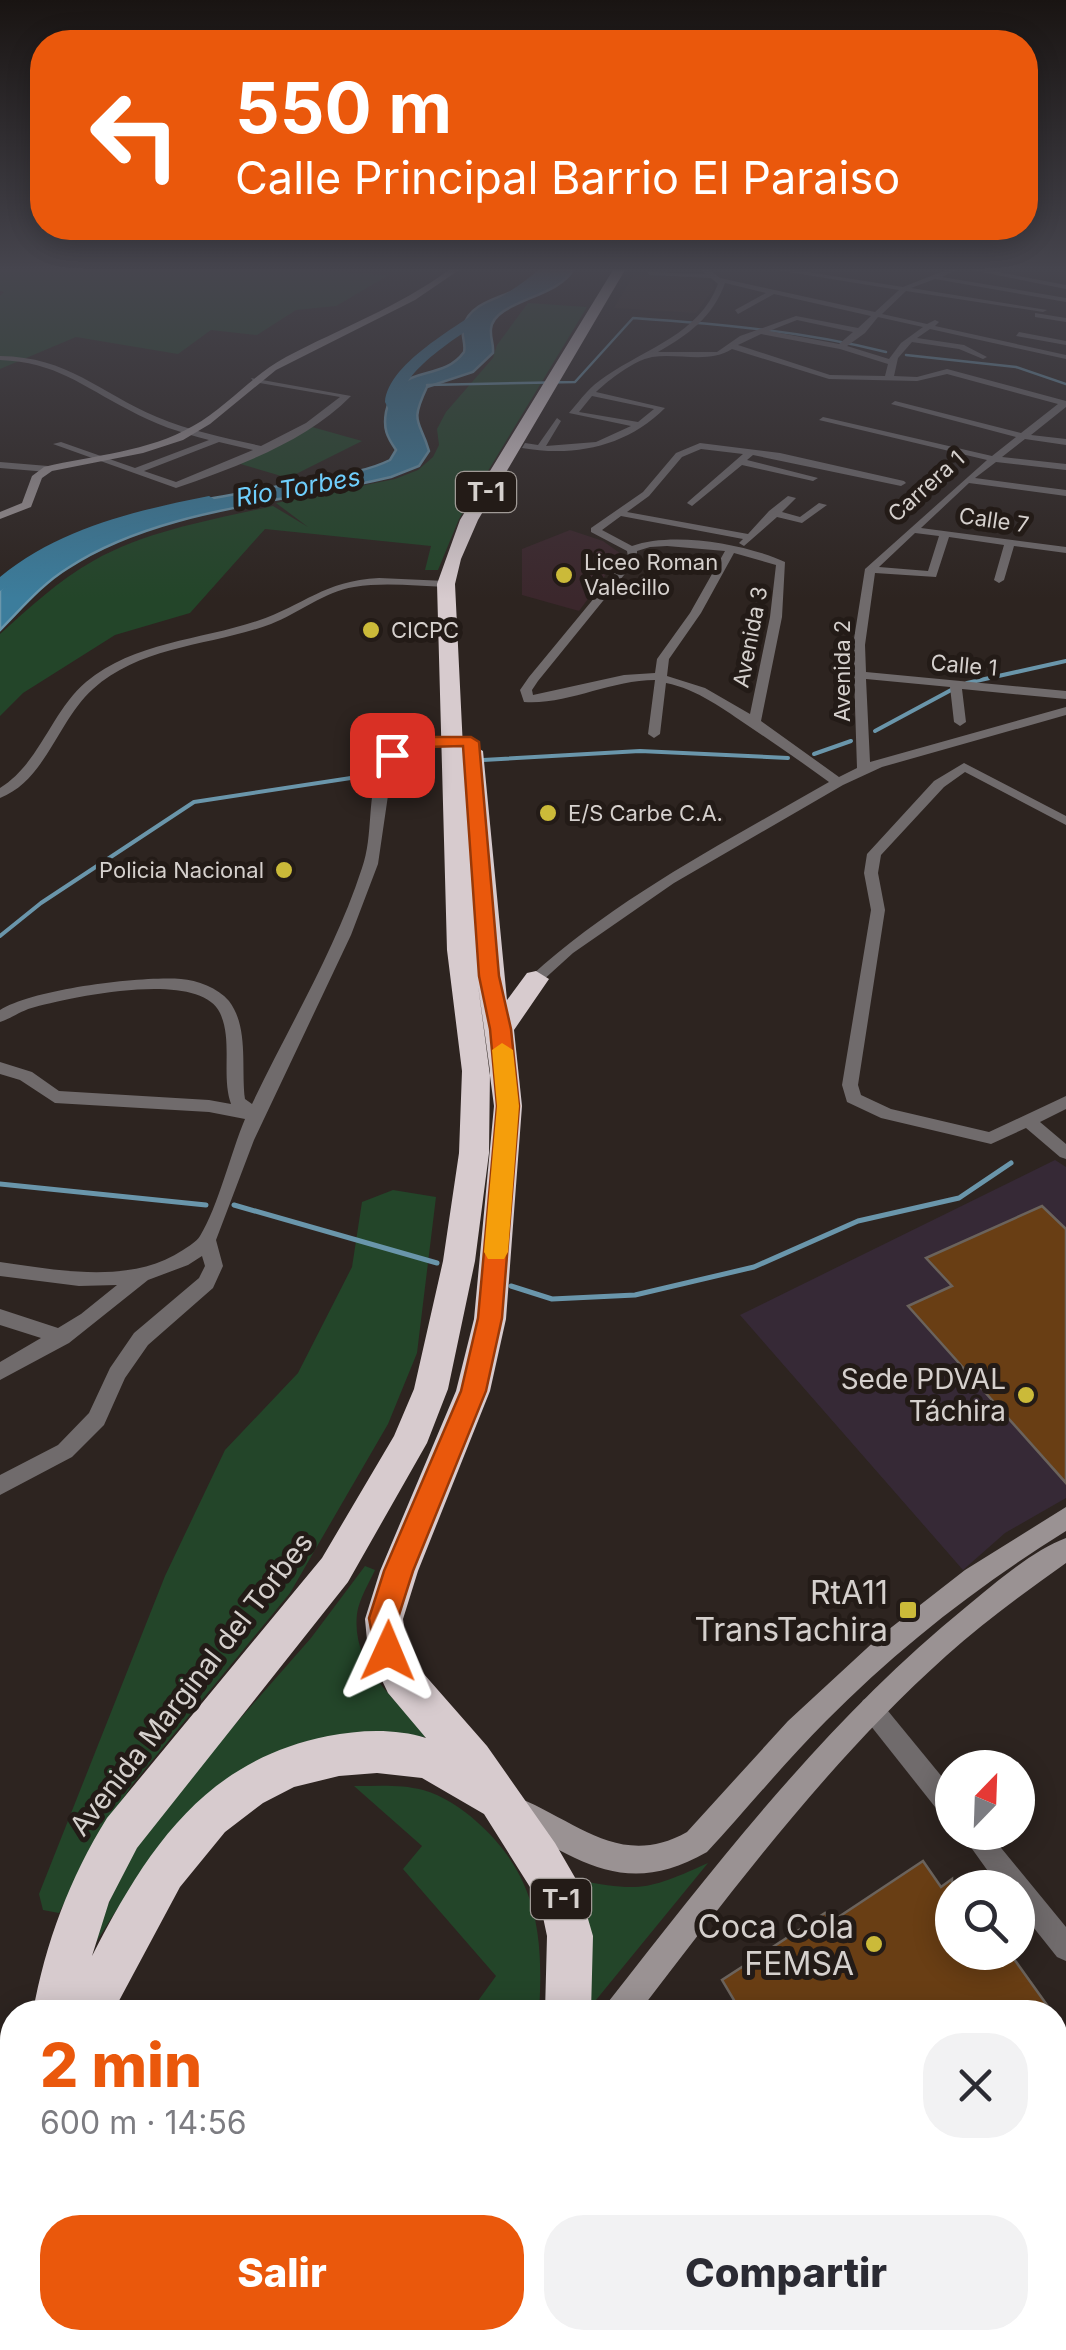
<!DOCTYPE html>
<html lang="es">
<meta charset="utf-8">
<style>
:root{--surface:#fff;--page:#f2f2f3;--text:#2b2b33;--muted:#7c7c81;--accent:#ea580c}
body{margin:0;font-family:Inter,sans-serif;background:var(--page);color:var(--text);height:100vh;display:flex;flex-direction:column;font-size:38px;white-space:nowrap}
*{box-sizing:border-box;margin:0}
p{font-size:32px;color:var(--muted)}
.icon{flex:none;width:55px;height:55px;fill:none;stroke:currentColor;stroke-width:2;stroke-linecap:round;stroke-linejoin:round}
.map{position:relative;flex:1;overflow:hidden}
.details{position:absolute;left:0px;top:2000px;width:1068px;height:350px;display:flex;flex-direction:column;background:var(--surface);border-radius:40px 40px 0 0;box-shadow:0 5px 25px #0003}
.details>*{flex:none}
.top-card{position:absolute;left:30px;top:30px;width:1008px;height:210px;border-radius:40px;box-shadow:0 5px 25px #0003;background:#ea580c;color:#fff;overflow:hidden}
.needle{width:65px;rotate:23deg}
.buttons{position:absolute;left:935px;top:1750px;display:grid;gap:20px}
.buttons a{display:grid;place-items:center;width:100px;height:100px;border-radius:50%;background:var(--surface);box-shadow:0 5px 25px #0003;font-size:50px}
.pin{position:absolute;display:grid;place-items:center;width:85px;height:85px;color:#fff;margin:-42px;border-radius:20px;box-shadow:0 5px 15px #0006}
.me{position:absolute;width:110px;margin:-55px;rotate:1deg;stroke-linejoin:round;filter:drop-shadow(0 0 8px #0008)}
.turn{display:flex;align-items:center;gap:35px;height:210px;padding:0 40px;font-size:45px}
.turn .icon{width:130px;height:130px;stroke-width:2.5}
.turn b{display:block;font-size:70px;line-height:85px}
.round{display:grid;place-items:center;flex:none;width:105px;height:105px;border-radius:40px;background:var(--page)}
.overview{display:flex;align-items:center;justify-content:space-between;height:170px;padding:0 40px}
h1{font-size:60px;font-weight:800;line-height:75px;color:var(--accent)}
.cta{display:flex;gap:20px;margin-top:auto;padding:20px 40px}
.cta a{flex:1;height:115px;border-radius:40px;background:var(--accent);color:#fff;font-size:40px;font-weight:800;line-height:115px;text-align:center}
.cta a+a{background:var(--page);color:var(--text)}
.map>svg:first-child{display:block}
</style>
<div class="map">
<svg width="1066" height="2350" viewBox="0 0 1066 2350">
<rect width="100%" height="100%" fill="#2d2420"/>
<path fill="#362936" d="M1055,1160L1066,1167V1498L1005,1533L963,1570L740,1315Z"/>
<path fill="#392b24" d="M634,274L700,278L711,282L714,289L696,313L614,308Z"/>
<path fill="#3b272c" d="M570,530L603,541L621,554L579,611L522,595V549Z"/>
<g fill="#234529">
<path d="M0,270H310L389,275L336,306L296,310L257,335L211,330L178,354L76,337L0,369V296L4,292L0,291Z"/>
<path d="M528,303L587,307L459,519L438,570H425L431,546L265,529L190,613L115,635L23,693L0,716V634C29,608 59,580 93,561C148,530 212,520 273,506L308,527L276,503L395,479L418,470L433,457L439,445L437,429L446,412L493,358L497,345Z"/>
<path d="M312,427L362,441L288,478L237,463Z"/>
<path d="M393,1190L436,1197L417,1353L388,1424L290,1593L132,1785L102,1830L59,1913L43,1910L39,1894L165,1576L225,1450L298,1373L352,1267L362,1202Z"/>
<path d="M365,1566L375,1570C369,1583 359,1599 357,1614C351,1667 398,1702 431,1738C237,1707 165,1831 76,1975L130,1856L210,1753L311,1638Z"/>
<path d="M354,1786C377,1786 401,1784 423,1790C442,1795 463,1809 477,1822C537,1875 544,1935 539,2012H470L496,1976L403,1869L422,1846Z"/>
<path d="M708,1863L587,2011L588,1929L577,1880C641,1892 648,1890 708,1863Z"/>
</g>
<path fill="#3c7d9c" stroke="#6a96ab" stroke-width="2.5" d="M547,270H573C558,298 493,301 491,329C490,338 494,344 493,353L473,372L427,387C409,425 420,419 429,451L419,466L391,477C288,502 157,509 68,568C42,584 22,608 0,630V590C76,513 200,502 300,482C329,476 364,473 390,460L396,450C387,437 383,429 386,412C396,360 440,385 464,352C466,343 461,336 463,328C470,293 529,297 547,270Z"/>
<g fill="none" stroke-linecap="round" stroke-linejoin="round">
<g stroke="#6a96ab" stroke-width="2.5">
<path d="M906,355L1016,367L1066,384"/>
<path d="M427,385L575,382L633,318C719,324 802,331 886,352"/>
</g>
<g stroke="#6a96ab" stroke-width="4">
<path d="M967,683L1066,661"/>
<path d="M875,731L953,689"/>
<path d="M814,754L851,741"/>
<path d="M483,760L640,751L788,758"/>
<path d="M397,771L432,765"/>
<path d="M0,936L41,903L194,802L364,776"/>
</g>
<g stroke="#6a96ab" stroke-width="5">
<path d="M0,1184L206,1205"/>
<path d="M234,1205L437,1263"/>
<path d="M511,1286L552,1299L635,1295L754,1267L858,1221L959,1198L1011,1163"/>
</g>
<g fill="#3c7d9c" fill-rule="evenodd">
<path d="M538,270H551C518,307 403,355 400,402L415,432L402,435L385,402C389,352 501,305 538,270Z"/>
<path d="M209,496L217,501L215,505L131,524L78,543L0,591V577C60,528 134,511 209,496Z"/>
</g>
</g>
<g fill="#693e14" stroke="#6b635c" stroke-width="2.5">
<path d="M1042,1206L1066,1229V1483L908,1306L952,1286L926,1258Z"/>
<path d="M923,1861L941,1887L952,1879V1952H1009L1052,2012H741L722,1980L825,1913L831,1922Z"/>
<path d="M930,2338H1029L1037,2350H937Z"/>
</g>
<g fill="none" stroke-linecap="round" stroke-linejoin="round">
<g fill="#706b6c" fill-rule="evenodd">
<path d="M702,270H710L720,278L875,312L899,290L776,270H795L903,287L946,270H956L942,277L1066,298V302L935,279L911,288L1047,310L1043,312L906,291L882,314L927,324L935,320L939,322L935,326L1066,355V359L930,329L917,338L964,345L987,357L983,359L959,349L912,342L898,358L894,376L917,377L947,369L1066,401V407L1031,435L1066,439V445L1025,439L1002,457L1066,464V470L996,462L975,478L1066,490V496L969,483L921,528L1066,547V553L1014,546L1004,580L999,583L994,580L1004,545L949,537L936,577L875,573L865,645L866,672L1066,691V699L962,689L966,722L960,726L954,722L950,687L866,679L870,762L1066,707V715L882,767L843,785L674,883L573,953L541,982H531L528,979L531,976C619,896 727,841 829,782C803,763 777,745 750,727C725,710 697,689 666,683L660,734L654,738L648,734L655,680C610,680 568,705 524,702L520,690L529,677L628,557L627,551L591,532V528L643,492L676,453L700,443L780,453L904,481L906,483L901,486L753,455L747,460L818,478L813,481L742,465L692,506L687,503L689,501L743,454L701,449L682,457L649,496L627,512L748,534L769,511L788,496L796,498L782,512L800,517L819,503L827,505L802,523L777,517L744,546L739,543L743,539L621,516L602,530L632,546C673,531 746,544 785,562L782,617L761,721L839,777L857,768L853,645L865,569L987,460L819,420L823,417L992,456L1016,437L891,404L895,401L1021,433L1058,404L947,374L917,381L829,379L732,349C709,364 679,353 652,357C633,361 610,379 596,392L665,408C626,447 574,457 522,448L525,443L538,445L557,418L561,421L546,446L596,442L631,426L569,413C582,398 589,387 606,376C647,348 699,334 718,284L711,278L649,275L647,272L705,274ZM725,283L766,293L735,310L738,314L774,294L871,316L858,328L796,316L740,336L717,352H658C688,335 713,317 725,283ZM878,317L923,327L901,343L889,359L847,346L865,333ZM797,320L853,332L839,344L769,331ZM761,334L840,349L888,364L885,376L830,375L738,345ZM592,396L654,409L638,422L579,412ZM915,533L939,536L928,571L879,567ZM667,546L725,551L690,613L657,659L655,673L624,675L533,695L532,690L538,681L637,559V551L650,547ZM734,553L776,565L770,617L750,714L705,688L667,676L669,659L701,613Z"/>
<path d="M972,270H988L1066,285V289Z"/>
<path d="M1035,313L1066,318V322L1035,317Z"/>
<path d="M1019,332L1066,341V345L1016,336Z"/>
<path d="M0,356C69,357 98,392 157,417C190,431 226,438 261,446L306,423L340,397L254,382L251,378L351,396C306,442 236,467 176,488L53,444L61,442L135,468L209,440C181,433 154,424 129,410C82,386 56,362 0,360ZM219,442L253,450L176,482L144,471Z"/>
<path d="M0,462L48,466L53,469L48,472L0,468Z"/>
<path d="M379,578L446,581L451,584L446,587C416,586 384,582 354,587C324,592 299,613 271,624C212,646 142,645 93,689C58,720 46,780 0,798V788C40,763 51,712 86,682C134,642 201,640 257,621C305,605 323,581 379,578Z"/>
<path d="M426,739L452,738L458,742C436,754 407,738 392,768L378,864L351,935L254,1140L216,1240L223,1266L213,1288L148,1345L125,1378L104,1425L72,1457L0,1495V1475L58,1445L89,1413L110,1368L134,1333L199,1278L205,1266L202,1256L188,1265L148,1280L69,1343L0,1380V1362L41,1338L0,1325V1309L58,1328L81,1314L117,1285L79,1286L0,1276V1262C57,1270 131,1285 183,1250C189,1246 196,1242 200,1236C218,1207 231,1152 245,1119L209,1112L55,1103L20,1080L0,1074V1062L32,1072L59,1091L209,1100L231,1104C221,1076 233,1041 220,1013C200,969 72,997 35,1007C22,1010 12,1018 0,1022V1010C34,989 140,976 181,979C197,980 218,988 229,1001C249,1027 241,1068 245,1099L252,1104C289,1026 335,951 362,868C374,835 366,795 381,763C390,745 408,741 426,739Z"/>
<path d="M964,763L1066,816V825L965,772L944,787L881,855L878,873L885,910L858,1085L861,1095L891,1109L989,1132L1066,1096V1109L1040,1122L1066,1144V1159L1060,1157L1026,1128L991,1144L881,1118L847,1102L842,1085L871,910L864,873L867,854L934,781Z"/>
<path d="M871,1696L879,1700L952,1789V1820L943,1817L863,1716L859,1708L863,1700Z"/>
<path d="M960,1832H988L1066,1927V1961L1057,1957L1018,1908V1888H1000Z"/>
</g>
<g fill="#9a9293" fill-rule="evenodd">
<path d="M449,270H459L415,300L276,370L210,424L183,440L143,453L52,471L42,478L31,507L0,519V512L22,503L32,476L44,467C94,455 148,452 193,426C227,407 251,376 286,357C341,328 398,307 449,270Z"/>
<path d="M1066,1507V1531C979,1585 898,1648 826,1721C784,1763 747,1809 707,1852C627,1898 581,1862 509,1822L505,1812L509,1802L519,1798C578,1822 621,1869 687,1832L788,1721L879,1637L965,1570Z"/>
<path d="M1066,1538V1563C1025,1592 984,1622 946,1656C829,1761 734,1888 639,2012H605L609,2001C719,1861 827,1720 966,1607C994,1584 1033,1550 1066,1538Z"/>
<path d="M16,2338H51L52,2350H16Z"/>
<path d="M417,2338H453L450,2350H414Z"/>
</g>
<g fill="#d7cbce" fill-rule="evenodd">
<path d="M613,270H625L478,520L461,559L455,584L463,748L472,745L483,751L507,1000L527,973L536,971L549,979L514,1030L522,1106L506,1319L490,1391L418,1571L403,1619L407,1648L416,1665L487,1746L555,1843L577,1881L593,1936L591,2012H545L547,1936L540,1903L484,1814L422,1778L377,1773L339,1776L294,1787L263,1803L225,1832L180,1887L113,2012H33C45,1944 70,1877 107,1818L322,1558L394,1436L414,1389L443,1261L459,1153L462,1071L447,950L437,584L460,520ZM478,985L494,1106L474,1319L456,1391L380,1571L365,1619L368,1651L388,1693L426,1738C395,1728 359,1730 328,1736C203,1761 146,1851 92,1956L109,1902L137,1848L348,1582L427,1443L448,1389L475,1261L489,1153L490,1071Z"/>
<path d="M12,2220V2315L0,2320V2225Z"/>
<path d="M322,2338H381L376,2350H316Z"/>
</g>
</g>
<linearGradient id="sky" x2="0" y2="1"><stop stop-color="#191412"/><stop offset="0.45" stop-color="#46454e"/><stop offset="1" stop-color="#46454e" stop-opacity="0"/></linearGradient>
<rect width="1066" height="599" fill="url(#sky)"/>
<path fill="#ea580c" stroke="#983908" stroke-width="2.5" d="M423,737H471L479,742L499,976L511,1029L519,1106L502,1318L486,1391L413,1571L398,1618L403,1651L398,1661L388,1665L377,1661L369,1618L384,1571L461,1391L478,1318L497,1106L490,1029L479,976L463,746L425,747L392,760L384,755Z"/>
<path fill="#f59e0b" d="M502,1043L513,1050L519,1106L508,1252L504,1259H488L484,1252L497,1106L492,1050Z"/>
<g fill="#cbba39" stroke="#231b17" stroke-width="4">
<circle cx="564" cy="575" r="10"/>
<circle cx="371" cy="630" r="10"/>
<circle cx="548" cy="813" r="10"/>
<circle cx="284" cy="870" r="10"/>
<circle cx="1026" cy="1395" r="10"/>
<rect x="898" y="1600" width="20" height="20" rx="5"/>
<circle cx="874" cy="1944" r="10"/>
</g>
<g text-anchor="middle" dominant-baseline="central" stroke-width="10" stroke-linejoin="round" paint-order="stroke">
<g font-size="22" fill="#d5d0cd" stroke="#231b17">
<text transform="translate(926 486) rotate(-42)">Carrera 1</text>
<text transform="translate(994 520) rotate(8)">Calle 7</text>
<text transform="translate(750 637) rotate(-79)">Avenida 3</text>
<text transform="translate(964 665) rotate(5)">Calle 1</text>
<text transform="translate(842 671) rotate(-90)">Avenida 2</text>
</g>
<g font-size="22" fill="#d5d0cd" stroke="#231b17" text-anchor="start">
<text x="584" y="562">Liceo Roman<tspan x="584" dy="25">Valecillo</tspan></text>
<text x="391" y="630">CICPC</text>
<text x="568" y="813">E/S Carbe C.A.</text>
<text x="264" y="870" text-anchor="end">Policia Nacional</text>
</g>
<g font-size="25" font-style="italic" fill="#6ecefc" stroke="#231b17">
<text transform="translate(298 487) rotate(-10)">Río Torbes</text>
</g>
<g fill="#231b17" stroke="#a09a96" stroke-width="2.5">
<rect x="456" y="472" width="60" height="40" rx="8"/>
<rect x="531" y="1879" width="60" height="40" rx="8"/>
</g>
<g font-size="25" font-weight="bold" fill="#d5d0cd">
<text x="486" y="492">T-1</text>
<text x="561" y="1899">T-1</text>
</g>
<g font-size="28" fill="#d5d0cd" stroke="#231b17" text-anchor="end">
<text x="1006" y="1379">Sede PDVAL<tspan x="1006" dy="32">Táchira</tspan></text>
</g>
<g font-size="28" fill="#d5d0cd" stroke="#231b17">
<text transform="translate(191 1684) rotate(-52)">Avenida Marginal del Torbes</text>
</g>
<g font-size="32" fill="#d5d0cd" stroke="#231b17" text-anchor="end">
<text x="888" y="1592">RtA11<tspan x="888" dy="37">TransTachira</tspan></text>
<text x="854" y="1926">Coca Cola<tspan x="854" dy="37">FEMSA</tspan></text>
</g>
</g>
</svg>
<div class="buttons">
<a><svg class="needle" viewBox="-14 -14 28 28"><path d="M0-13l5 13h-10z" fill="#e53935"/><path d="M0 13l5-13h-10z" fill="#7c7c81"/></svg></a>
<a><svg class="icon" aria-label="search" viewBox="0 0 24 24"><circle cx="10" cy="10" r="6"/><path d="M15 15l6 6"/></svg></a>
</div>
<div class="pin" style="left:392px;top:755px;background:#d93025"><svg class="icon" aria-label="arrive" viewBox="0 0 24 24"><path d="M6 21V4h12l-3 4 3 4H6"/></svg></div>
<svg class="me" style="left:388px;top:1651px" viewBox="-20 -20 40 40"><path d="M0-17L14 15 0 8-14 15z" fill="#ea580c" stroke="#fff" stroke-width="4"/></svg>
<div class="top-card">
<div class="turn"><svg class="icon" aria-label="left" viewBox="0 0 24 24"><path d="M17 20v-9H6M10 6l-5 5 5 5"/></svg><div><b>550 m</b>Calle Principal Barrio El Paraiso</div></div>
</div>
<section class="details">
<div class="overview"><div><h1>2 min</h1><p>600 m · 14:56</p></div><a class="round"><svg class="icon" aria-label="close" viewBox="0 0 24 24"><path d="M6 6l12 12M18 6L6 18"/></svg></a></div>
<div class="cta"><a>Salir</a><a>Compartir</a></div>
</section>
</div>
